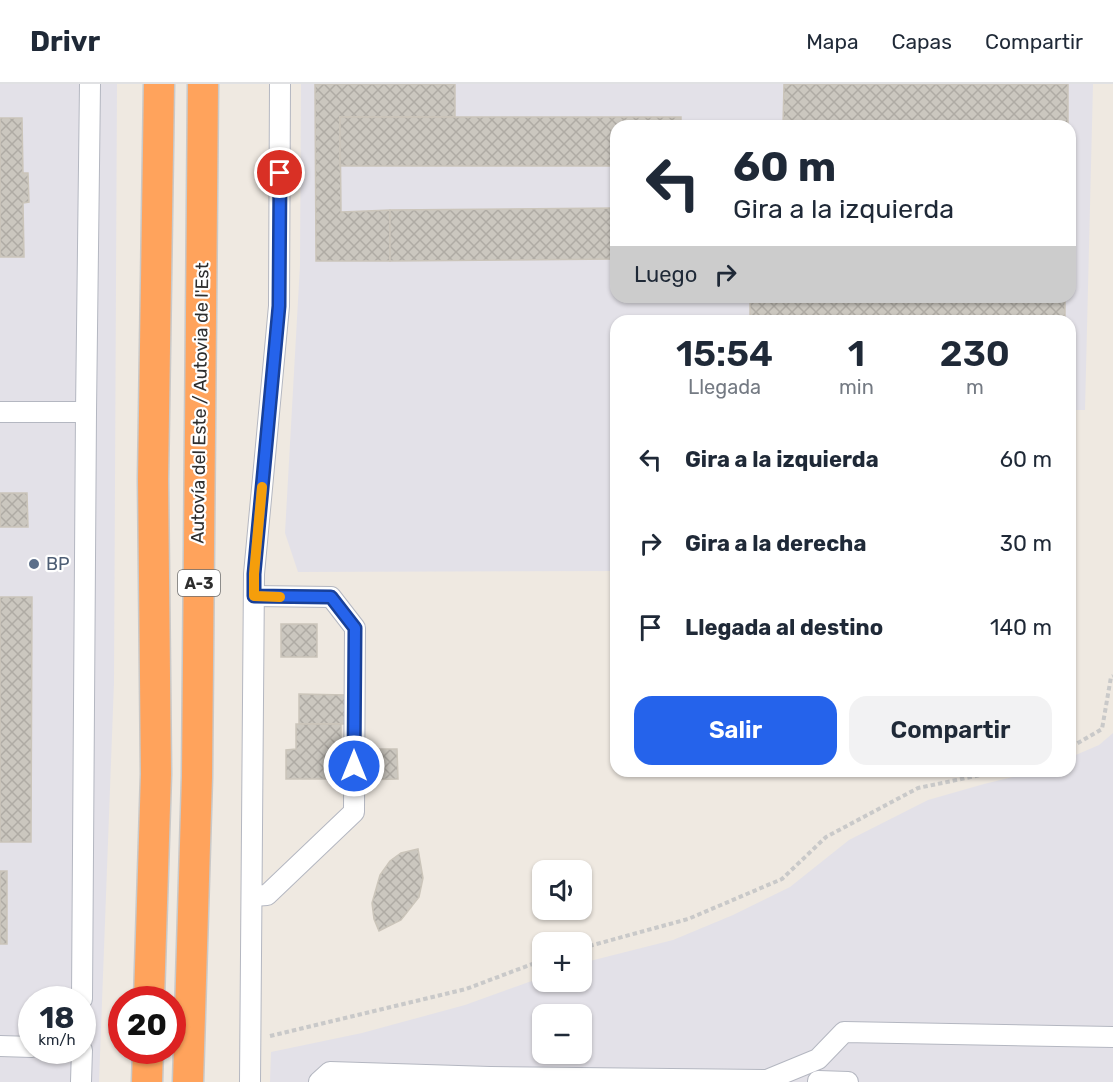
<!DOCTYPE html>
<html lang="es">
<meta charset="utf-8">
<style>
:root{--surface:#fff;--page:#f2f2f3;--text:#1f2937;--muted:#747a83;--line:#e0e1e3;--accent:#2563eb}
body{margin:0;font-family:Rubik,sans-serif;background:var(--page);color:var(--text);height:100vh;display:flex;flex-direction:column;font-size:22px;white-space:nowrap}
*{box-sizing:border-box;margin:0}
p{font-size:20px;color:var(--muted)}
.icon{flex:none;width:33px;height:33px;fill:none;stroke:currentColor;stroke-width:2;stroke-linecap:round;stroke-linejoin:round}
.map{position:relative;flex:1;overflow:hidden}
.drawer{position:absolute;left:610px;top:231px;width:466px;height:462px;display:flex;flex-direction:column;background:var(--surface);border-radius:18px;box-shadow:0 2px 4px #0004}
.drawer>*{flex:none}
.top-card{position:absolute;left:610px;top:36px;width:466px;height:183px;border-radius:18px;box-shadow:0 2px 4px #0004;background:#fff;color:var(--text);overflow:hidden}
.tools{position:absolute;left:532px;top:776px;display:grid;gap:12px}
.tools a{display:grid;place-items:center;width:60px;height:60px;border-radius:12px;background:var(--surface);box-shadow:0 2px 4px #0004;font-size:30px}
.speed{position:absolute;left:18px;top:902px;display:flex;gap:12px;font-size:30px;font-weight:700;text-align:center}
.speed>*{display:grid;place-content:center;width:78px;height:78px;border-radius:50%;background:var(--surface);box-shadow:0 2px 4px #0004;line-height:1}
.speed small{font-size:15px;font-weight:400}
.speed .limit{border:9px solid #d22;background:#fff;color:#111}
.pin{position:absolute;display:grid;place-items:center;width:51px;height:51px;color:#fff;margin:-26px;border:3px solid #fff;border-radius:50%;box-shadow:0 2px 6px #0007}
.me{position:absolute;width:66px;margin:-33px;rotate:0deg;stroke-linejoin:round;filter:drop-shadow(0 0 4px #0008)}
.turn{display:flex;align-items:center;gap:21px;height:126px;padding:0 24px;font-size:27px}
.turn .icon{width:78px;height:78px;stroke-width:2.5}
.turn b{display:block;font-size:42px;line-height:51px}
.then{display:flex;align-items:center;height:57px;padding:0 24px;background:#0003;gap:12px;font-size:22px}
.eta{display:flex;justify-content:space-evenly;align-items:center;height:102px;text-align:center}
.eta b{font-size:36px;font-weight:600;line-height:42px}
.button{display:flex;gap:12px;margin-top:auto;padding:12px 24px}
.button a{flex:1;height:69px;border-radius:18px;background:var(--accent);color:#fff;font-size:24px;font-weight:600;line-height:69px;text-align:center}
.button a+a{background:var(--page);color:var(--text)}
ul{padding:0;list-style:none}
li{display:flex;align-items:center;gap:18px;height:84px;padding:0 24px}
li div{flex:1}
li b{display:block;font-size:22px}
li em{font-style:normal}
header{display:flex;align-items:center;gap:36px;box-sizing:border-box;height:84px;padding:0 30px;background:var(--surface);border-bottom:2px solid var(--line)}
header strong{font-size:28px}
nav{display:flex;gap:33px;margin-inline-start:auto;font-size:21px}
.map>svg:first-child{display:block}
</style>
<header>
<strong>Drivr</strong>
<nav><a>Mapa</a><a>Capas</a><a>Compartir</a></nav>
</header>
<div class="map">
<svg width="1113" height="998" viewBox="0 0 1113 998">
<defs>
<pattern id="building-cross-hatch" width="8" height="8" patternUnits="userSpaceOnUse" patternTransform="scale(1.5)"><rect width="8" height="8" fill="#cbc7bf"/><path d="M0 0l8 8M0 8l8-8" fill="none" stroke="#afaba4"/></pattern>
</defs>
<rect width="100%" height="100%" fill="#efe9e1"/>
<g fill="#e3e1e8" fill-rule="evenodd">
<path d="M0,0H117L114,598L99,998H0ZM32,915H82V966H32Z"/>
<path d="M301,0H1093L1085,326H1071V237H616V487L298,488L285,449L300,181ZM616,42H1071V213H616Z"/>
<path d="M1113,649V998H270L271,968L362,949L465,921L543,893V897H582V879L673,856L733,831L790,803L849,756L928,716L984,700L1037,687H1071V673L1099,661ZM543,930H582V969H543Z"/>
</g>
<g fill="url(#building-cross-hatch)" stroke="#cbc5ba" stroke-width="1.5">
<path d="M315,0H455V33H340L341,128L390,126V177H316Z"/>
<path d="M784,0H1068V42H783Z"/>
<path d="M340,33H681V42H616V82H340Z"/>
<path d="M0,34H22L23,89H28L29,118L23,119L24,173H0Z"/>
<path d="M616,124V175L390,177V126Z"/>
<rect x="750" y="213" width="315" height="24"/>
<path d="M0,409H27L28,443H0Z"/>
<path d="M0,513H32L31,758H0Z"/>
<rect x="281" y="540" width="36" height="33"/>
<path d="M299,610L346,611V640H299Z"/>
<path d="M296,640H341V664H352V695H286V666L296,665Z"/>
<path d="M355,665H397L398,695L356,696Z"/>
<path d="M418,765L423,794L419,813L401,836L379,847L374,835L372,819L380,791L390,777L401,769Z"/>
<rect x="0" y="787" width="7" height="73"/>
</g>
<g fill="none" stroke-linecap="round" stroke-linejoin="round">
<g stroke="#b4b7c1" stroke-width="22">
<g id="minor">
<path d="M0,328H86"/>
<path d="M252,812L267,811L354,728L355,544L331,513L254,512"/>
<path d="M82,915L86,328L90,0"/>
<path d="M0,962L32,963"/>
<path d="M818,997L848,998"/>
<path d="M81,998L82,966"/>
<path d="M250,998L254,490L279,222L280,0"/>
<path d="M319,998L330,988L490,993L767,996L818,975L844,948L1113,953"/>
</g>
</g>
<g stroke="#c9c9c9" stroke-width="33">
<g id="highway">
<path d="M149,915L156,690L153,395L159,0"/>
<path d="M147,998L148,966"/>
<path d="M188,998L197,693L203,0"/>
</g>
</g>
<g stroke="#c9c9c9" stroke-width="4" stroke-dasharray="4.5 3" stroke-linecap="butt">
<path d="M1071,663L1102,645L1111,593L1113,592"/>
<path d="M582,864L688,835L782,795L826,753L918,704L1000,687"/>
<path d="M270,952L466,905L543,876"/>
</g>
<use href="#minor" stroke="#fff" stroke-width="20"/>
<use href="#highway" stroke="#ffa35c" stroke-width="30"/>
</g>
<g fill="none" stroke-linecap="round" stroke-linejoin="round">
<g stroke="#184099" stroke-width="15">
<path id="route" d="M280,89L279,222L254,490V512L331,513L355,544L354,682"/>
</g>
<use href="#route" stroke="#2563eb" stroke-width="10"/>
<path stroke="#f59e0b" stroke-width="10" d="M262,403L254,490V512L280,513"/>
</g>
<circle fill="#5c6f8a" stroke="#fff" stroke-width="2" cx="34" cy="480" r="6"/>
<g text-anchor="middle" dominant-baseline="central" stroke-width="4.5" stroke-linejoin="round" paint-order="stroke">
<rect fill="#fff" stroke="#6d6d6d" stroke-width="1.5" x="178" y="486" width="42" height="26" rx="4.5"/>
<g font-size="16" font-weight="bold" fill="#2e2e2e">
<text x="199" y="499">A-3</text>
</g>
<g font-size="18" fill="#2e2e2e" stroke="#fff">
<text transform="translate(200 319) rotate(-89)">Autovía del Este / Autovia de l'Est</text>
</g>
<g font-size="18" fill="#4e5e75" stroke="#fff" text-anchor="start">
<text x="46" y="480">BP</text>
</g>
</g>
</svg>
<div class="tools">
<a><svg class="icon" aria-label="sound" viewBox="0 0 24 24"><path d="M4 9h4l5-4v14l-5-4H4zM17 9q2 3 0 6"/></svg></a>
<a>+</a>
<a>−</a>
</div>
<div class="speed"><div>18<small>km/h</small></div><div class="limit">20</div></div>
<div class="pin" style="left:280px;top:89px;background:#d93025"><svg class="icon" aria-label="arrive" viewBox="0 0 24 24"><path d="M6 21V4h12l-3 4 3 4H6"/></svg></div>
<svg class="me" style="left:354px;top:682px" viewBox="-20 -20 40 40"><circle r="17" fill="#2563eb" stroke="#fff" stroke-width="3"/><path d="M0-11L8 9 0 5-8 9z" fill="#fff"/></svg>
<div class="top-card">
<div class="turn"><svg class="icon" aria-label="left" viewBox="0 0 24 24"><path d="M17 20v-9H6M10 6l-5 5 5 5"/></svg><div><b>60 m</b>Gira a la izquierda</div></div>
<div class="then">Luego<svg class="icon" aria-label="right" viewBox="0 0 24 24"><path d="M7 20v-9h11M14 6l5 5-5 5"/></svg></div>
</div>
<section class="drawer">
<div class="eta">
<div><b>15:54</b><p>Llegada</p></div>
<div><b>1</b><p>min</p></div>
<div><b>230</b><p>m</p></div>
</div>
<ul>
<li><svg class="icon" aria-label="left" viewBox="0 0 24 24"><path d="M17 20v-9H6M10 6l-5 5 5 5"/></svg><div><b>Gira a la izquierda</b></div><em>60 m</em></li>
<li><svg class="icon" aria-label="right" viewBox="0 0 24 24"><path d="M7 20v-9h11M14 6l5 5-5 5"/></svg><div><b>Gira a la derecha</b></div><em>30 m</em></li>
<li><svg class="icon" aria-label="arrive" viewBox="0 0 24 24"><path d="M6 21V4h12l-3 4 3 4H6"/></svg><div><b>Llegada al destino</b></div><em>140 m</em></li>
</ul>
<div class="button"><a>Salir</a><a>Compartir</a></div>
</section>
</div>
